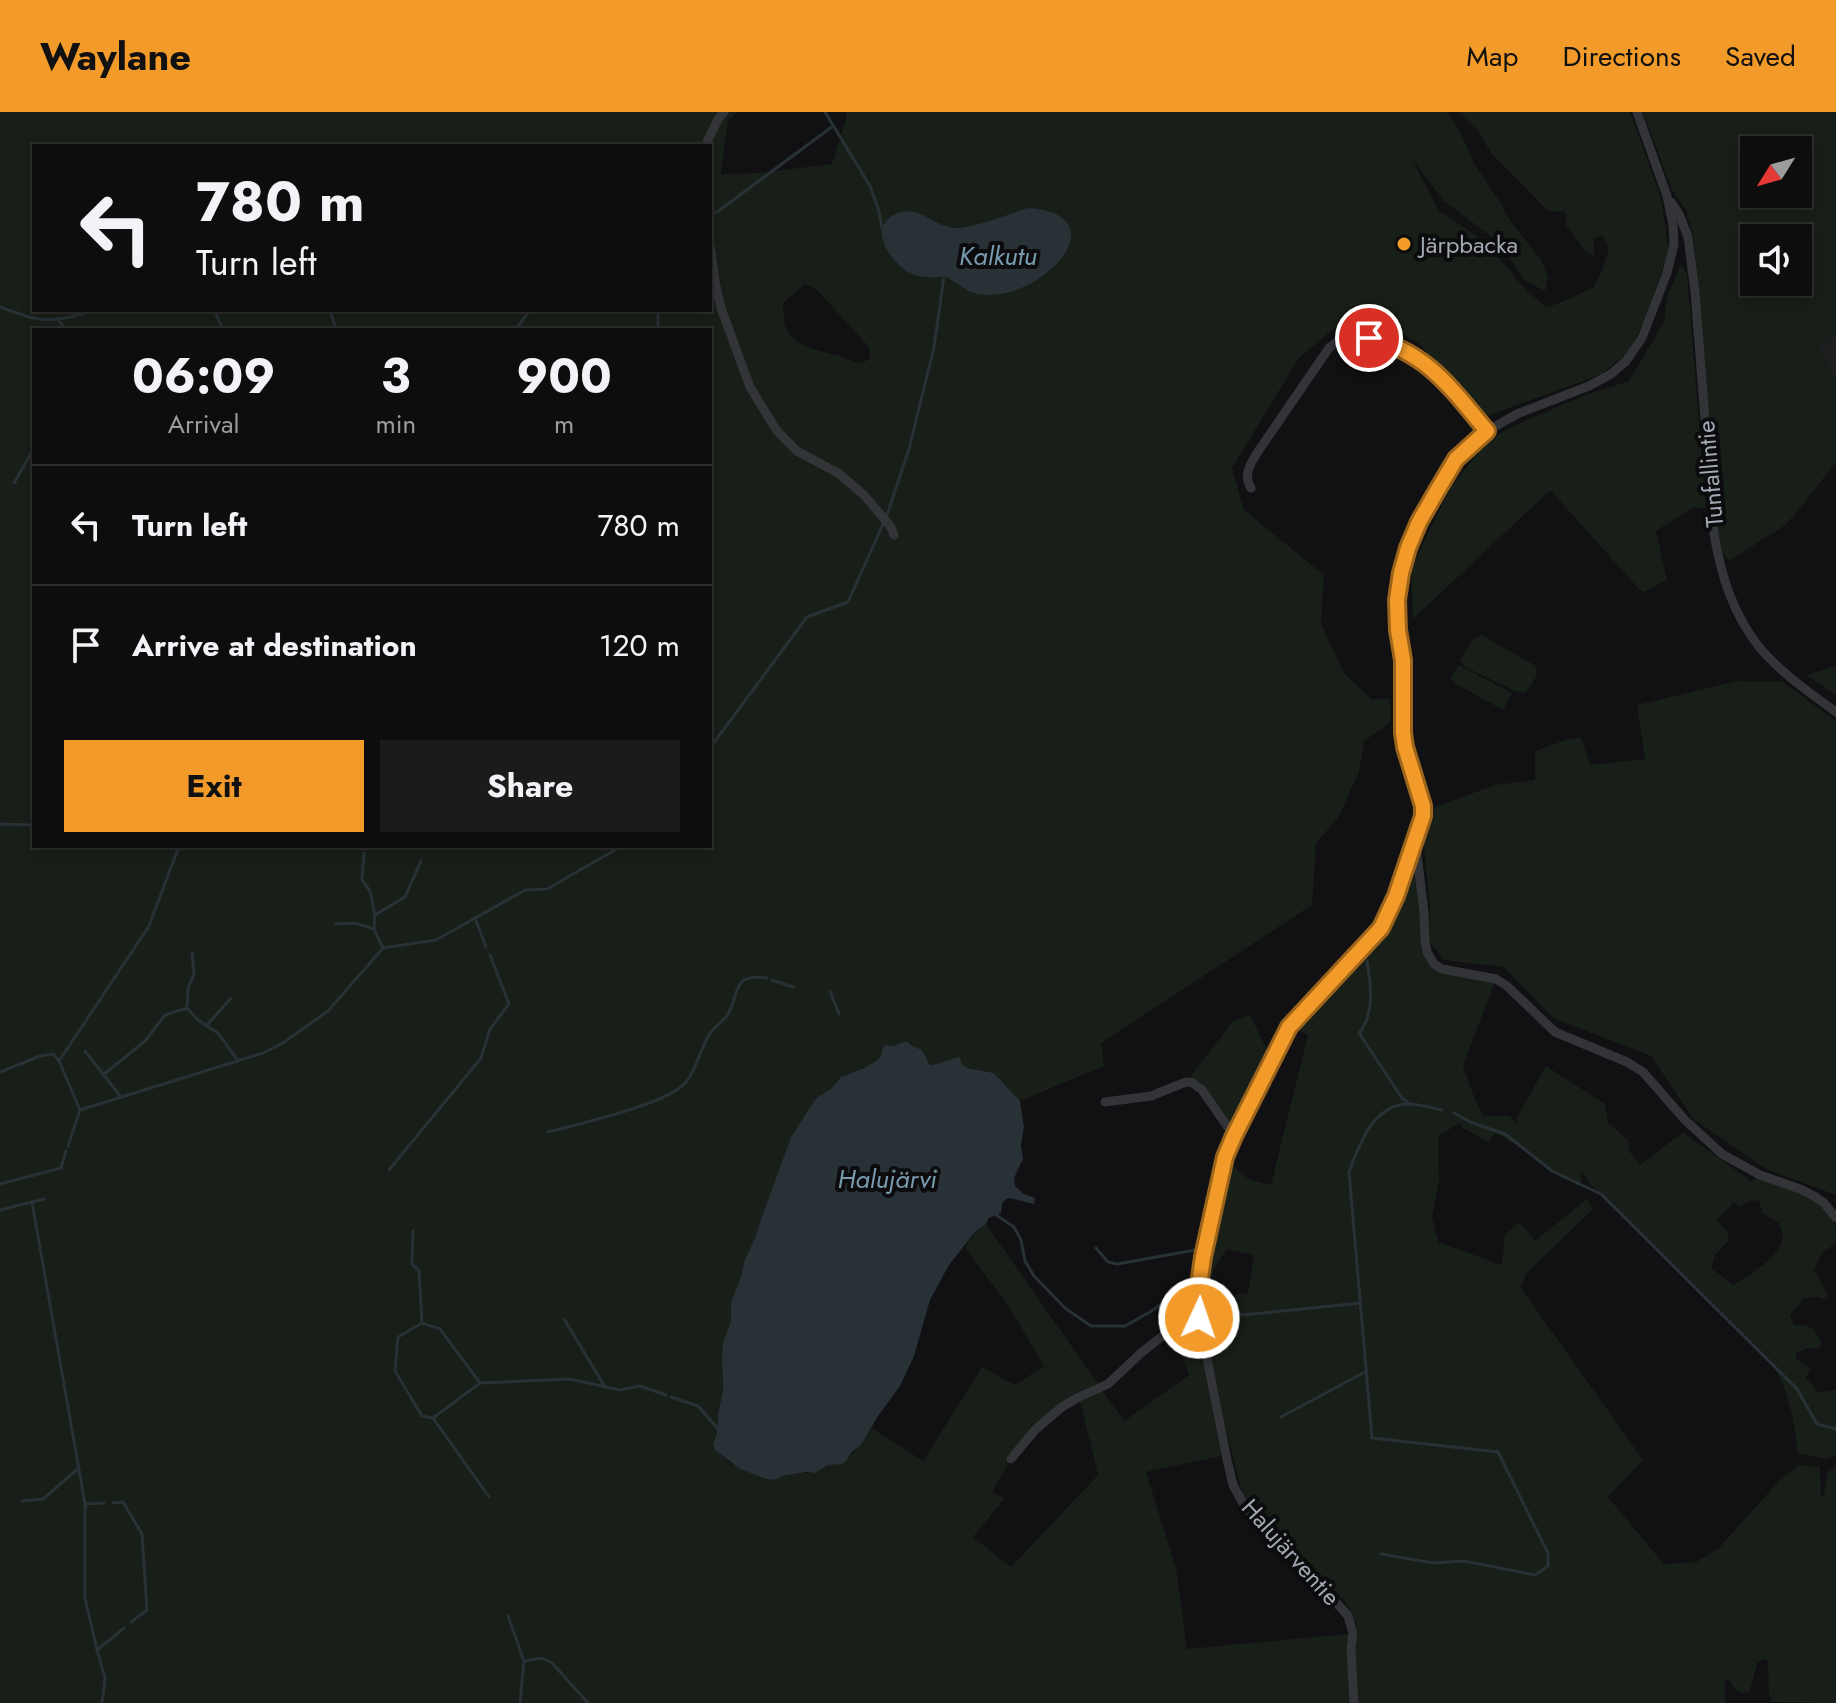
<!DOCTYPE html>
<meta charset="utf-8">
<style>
:root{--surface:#0d0d0e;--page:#1b1b1c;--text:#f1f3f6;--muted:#9a9c9e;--line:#2d2d2e;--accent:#f29b2a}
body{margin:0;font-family:Jost,sans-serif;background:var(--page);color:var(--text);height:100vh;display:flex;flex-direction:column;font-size:30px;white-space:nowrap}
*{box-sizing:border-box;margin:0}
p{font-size:26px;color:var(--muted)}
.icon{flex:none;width:44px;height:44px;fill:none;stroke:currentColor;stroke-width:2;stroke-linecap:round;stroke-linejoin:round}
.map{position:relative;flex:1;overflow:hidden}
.details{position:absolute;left:32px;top:216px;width:680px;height:520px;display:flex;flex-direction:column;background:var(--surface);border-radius:0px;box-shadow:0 4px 12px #0003,0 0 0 2px var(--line)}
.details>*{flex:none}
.banner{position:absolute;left:32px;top:32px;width:680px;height:168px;border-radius:0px;box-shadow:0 4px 12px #0003,0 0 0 2px var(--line);background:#0d0d0e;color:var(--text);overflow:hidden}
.needle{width:52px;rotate:233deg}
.fabs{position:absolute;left:1740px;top:24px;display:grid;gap:16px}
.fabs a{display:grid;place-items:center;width:72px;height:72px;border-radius:0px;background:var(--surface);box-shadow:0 4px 12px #0003,0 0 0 2px var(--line);font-size:40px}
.pin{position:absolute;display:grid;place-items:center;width:68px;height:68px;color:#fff;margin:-34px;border:4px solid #fff;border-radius:50%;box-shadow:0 2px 8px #0007}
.me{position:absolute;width:88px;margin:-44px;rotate:3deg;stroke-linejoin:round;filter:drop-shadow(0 0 6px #0008)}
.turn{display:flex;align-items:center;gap:28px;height:168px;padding:0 32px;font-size:36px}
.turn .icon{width:104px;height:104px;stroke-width:2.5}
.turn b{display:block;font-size:56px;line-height:68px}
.eta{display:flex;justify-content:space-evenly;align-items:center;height:136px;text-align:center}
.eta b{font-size:48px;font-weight:700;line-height:56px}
.primary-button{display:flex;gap:16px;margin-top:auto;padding:16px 32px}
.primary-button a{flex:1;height:92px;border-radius:0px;background:var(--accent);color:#111;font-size:32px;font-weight:700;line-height:92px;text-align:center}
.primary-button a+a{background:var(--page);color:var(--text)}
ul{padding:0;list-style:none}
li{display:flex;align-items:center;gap:24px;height:120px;padding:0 32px;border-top:2px solid var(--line)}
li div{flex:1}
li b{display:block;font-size:30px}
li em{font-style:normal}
header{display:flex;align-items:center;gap:48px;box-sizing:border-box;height:112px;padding:0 40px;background:var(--accent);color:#111}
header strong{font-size:38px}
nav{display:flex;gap:44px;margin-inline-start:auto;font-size:28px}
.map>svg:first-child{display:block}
</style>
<header>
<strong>Waylane</strong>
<nav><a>Map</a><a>Directions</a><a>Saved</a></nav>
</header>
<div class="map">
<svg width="1836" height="1591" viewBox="0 0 1836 1591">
<rect width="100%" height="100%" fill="#111113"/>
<path fill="#1d1e20" d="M1836,223V266L1818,235Z"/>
<g fill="#181e18" fill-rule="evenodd">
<path d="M0,0H739L728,8L721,62L758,61L832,52L847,4L846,0H1448L1462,24L1474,51L1504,96L1506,103L1542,149L1548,166L1545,179L1524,168L1500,131L1444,89L1412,47L1438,98L1486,130L1526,178L1546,195C1559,193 1579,181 1593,176L1602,159L1609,136L1602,123L1593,127L1595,145L1586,140L1565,112L1567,103L1563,99L1549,100L1491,41L1479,20L1459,0H1630L1661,86L1669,139L1646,204L1634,229L1625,243L1600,263L1478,307L1420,232L1378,209L1342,210L1299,246L1232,356L1244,398L1324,463L1321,512L1344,561L1372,588L1390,586V611L1364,629L1359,660L1338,706L1316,731L1312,793L1101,931L1104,954L1020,989L994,961L967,956L950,947L942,952L930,953C917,929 907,930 882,937L881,944L876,949L862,957L841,965L831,977L816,986L791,1025L760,1110L757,1121L744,1150L741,1165L731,1190V1209L722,1262L723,1278L718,1302L715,1338L730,1351L775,1368L782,1364L801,1361H815L828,1353L846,1349C850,1341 857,1339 862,1331C865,1326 866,1321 872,1316L923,1349L982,1255L1015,1273L1044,1254L1011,1198L965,1135L975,1121L986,1112L1124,1309L1189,1263L1175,1220L1195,1204L1221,1344L1146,1360L1176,1456L1187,1537L1348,1522L1349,1591H0ZM34,34H710V198H34ZM1028,96L1053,157L1027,173L950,167L944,164C915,172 894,152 882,127L907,99C924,102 939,114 954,116C972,117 1009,102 1028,96ZM805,172L817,178L868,234L870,242L869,247C858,255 852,247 840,244C821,239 796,236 786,216C783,209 784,198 783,191ZM34,218H710V734H34ZM1079,1285L1098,1363L1011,1455L973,1425L1005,1386L992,1380L1011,1347L1062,1295Z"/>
<path d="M1643,0H1836V223L1818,235L1836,266V350L1798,399L1784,414L1729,449L1721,439L1719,425L1694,127L1686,98L1672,78ZM1754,38H1798V82H1754ZM1754,126H1798V170H1754Z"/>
<path d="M1681,152L1687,162L1706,397L1694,395L1656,419L1667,468L1644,480L1639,477L1551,379L1547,381L1413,507L1411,456L1451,375L1483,334L1507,317L1583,284L1629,269L1664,210L1667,185Z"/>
<path d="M1481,523L1536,554V565L1525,581L1515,579L1465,555L1460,548L1473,527Z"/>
<path d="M1459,553L1512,581L1503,598L1454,571L1451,565Z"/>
<path d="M1836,554V583L1806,563Z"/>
<path d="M1737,569L1783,570L1836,609V1083L1766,1057L1693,1007L1651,944L1553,906L1504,855L1444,848L1429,829L1430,798L1423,724L1430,697L1495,673L1535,668V639L1566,628L1581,625L1590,653L1645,647L1637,593Z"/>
<path d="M1415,729L1424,800L1434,852L1496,867L1463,954L1475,988L1484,1004H1509L1519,1012L1516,1007L1546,954L1605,992L1608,1011L1628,1028L1630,1040L1640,1053L1683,1020L1752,1070L1756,1066C1781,1075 1830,1086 1836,1118C1836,1122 1836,1127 1836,1131L1822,1141L1814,1158L1828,1183L1824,1187L1816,1185L1804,1186L1790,1203L1794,1213C1811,1211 1815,1217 1822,1232L1819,1237L1807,1236L1796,1241V1246L1810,1256L1806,1266L1818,1280L1832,1279L1836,1277V1343L1827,1347L1798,1341C1794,1310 1789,1277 1771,1250L1590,1072L1581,1058V1075L1550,1060L1530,1041L1496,1021L1488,1030L1463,1016L1460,1011L1438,1024L1439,1070L1432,1105L1438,1130L1502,1153L1505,1122L1520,1110L1535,1129L1587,1087L1593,1097L1526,1162L1521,1176L1643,1348L1608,1385L1664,1452L1696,1450L1718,1437L1778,1370L1798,1353L1820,1355L1821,1385L1824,1382L1828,1360L1836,1353V1591L1771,1590C1767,1576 1769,1564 1768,1549L1763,1547L1757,1551L1750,1579L1741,1581L1734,1576L1730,1569L1725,1568V1591H1359L1356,1560V1537L1358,1521L1356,1511L1345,1490L1319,1462L1265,1413L1243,1384L1229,1330L1214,1268L1202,1195L1205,1156L1227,1049L1250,1068L1271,1073L1308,923L1297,917L1337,875L1334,868L1382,816ZM1759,1088L1762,1101L1779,1111C1780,1116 1782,1120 1783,1124C1783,1144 1748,1164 1733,1173L1711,1156L1715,1143L1728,1129V1121L1717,1108L1734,1090L1739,1095L1748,1090ZM1227,1137L1254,1143L1248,1181L1239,1182L1226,1188L1216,1183L1210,1171L1215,1154Z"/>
<path d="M1250,903L1272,948L1234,1024L1202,978L1186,970L1233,909Z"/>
</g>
<g fill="#283136">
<path d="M1028,96C1123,102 1040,194 977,182C965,179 955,169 944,164C932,167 919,166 908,160C892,150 868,119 892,104C917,89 932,115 956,116C971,117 1012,101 1028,96Z"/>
<path d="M906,929L912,934L922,938L930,953C941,952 948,947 959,945L962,952L967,956L994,961L1020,989L1024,1015L1021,1033L1023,1047L1014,1066L1015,1074L1024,1082L1035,1086L1034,1092L1010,1086L1006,1087L1002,1091L1001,1101L989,1106L986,1112L975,1120L949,1153L930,1188L914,1244L900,1274L878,1304L861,1333L852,1340L846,1349L842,1352L828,1353L815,1361L806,1360L782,1364L775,1368L767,1367L740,1357L715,1338L713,1333L717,1321L718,1302L723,1278L722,1245L723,1231L731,1209V1190L741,1165L744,1150L757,1121L760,1110L791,1025L816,986L831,977L841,965L862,957L876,949L881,944L882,937L885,933L894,934Z"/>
</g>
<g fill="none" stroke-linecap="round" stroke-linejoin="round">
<g stroke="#283136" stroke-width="3">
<path d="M825,0L870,74L879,99L882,116L886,119"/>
<path d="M710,101L717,100L833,14"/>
<path d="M0,195C43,211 50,212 94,198"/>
<path d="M214,198L223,218"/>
<path d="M330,198L336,218"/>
<path d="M59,209L66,218"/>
<path d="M515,218L530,198"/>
<path d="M658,218V198"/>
<path d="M14,371L34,336"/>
<path d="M887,403L909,337L934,235L944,164L942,163"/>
<path d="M710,636L807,505L848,490L883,412"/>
<path d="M0,712L34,713"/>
<path d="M364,741L362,768L370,779L375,803L374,817L383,836"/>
<path d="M375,803L405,785L421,749"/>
<path d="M475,806L486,835"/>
<path d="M335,812L355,811L374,817"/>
<path d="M192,841L194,863L188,876L187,896L198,908L218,921L238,949"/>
<path d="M1367,849C1371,872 1375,902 1359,921L1402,986L1408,991"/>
<path d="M772,868L793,875"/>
<path d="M830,879L839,902"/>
<path d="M206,914L231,886"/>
<path d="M85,939L121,985"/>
<path d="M59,949L149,814L179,734"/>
<path d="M0,960L40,944L53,942L59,949L80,998"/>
<path d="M103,963L145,929L165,903L187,896"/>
<path d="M1454,1001L1470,1010L1505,1022L1552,1059L1601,1082L1797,1277L1817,1312L1836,1317"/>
<path d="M548,1020C578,1012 669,992 686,970C698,955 700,935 711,920C716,913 724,909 728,902C740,880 732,861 767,866"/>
<path d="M68,1034L80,998L263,941L283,931L328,899L383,836L436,828L525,778L547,777L622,734"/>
<path d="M389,1058L481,946L490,917L509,892L490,843"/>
<path d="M0,1072L61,1056L66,1039"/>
<path d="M32,1090L85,1392V1486L97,1538L105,1566L102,1591"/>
<path d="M0,1098L44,1087"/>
<path d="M996,1103L1014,1115L1021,1128L1025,1149L1034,1164L1065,1196L1091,1214H1125L1150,1200L1167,1188L1191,1189"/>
<path d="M413,1119L412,1152L419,1159L422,1211"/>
<path d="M1096,1136L1108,1150L1117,1152L1201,1137"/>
<path d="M1204,1189L1209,1190L1243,1203L1360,1191"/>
<path d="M564,1207L605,1275"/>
<path d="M480,1271L440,1217L422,1211L398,1225L395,1259L422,1304L433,1306L480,1271L570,1267L620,1278L640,1274L666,1283"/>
<path d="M671,1285L698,1294L718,1317"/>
<path d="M1281,1305L1367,1259"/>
<path d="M433,1306L489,1385"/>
<path d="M22,1389L43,1387L79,1356"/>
<path d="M113,1391L123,1390L142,1422L147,1498L131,1510"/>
<path d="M85,1392L104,1391"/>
<path d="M1381,1442L1433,1451L1464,1449L1535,1463L1548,1454V1441L1498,1340L1372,1326L1349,1060C1359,1033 1373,992 1409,992C1420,992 1431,996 1442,998"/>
<path d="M508,1504L524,1549L520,1591"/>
<path d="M97,1538L124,1516"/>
<path d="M524,1549L542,1546L552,1551L588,1591"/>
</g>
<g stroke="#323438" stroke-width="9">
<path d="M705,34L718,7L724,0"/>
<path d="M1671,90L1679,102L1688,125L1695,180L1714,422C1721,463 1733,503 1760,536C1781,561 1810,581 1836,600"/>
<path d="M710,133L715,170L721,196L750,275L777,319L797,339L838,361L864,383L891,415L894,423"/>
<path d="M1251,376C1243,364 1250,352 1257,341L1329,236C1335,231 1342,225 1351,224C1378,223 1412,239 1432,256C1452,273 1470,299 1487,319"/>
<path d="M1416,734L1424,800L1425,829L1427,840L1434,852L1442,857L1496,867L1507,874L1555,920L1627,950L1643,960L1684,1007L1722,1042L1760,1063L1800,1077L1814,1084L1824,1091L1836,1106"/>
<path d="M1105,990L1151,984L1186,970L1193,971L1202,978L1234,1024"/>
<path d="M1011,1347L1035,1318L1062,1295L1079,1285L1108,1272L1141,1241L1198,1196"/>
<path d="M1354,1591L1351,1537L1353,1521L1348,1504L1323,1475L1260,1413L1245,1395L1233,1373L1226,1343L1199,1206L1197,1187L1203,1145L1225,1045L1234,1024L1289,915L1381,816L1396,784L1423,704V694L1405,635L1403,621V548L1398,518L1397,488L1401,461L1408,436L1419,410L1456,347L1487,319L1517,302L1589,274L1611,262L1626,249L1642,226L1667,161L1674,132L1673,113L1667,84L1637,0"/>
</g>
</g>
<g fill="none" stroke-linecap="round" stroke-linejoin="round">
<g stroke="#9d651b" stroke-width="20">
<path id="route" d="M1199,1206L1197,1187L1203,1145L1225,1045L1234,1024L1289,915L1381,816L1396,784L1423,704V694L1405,635L1403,621V548L1398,518L1397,488L1401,461L1408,436L1419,410L1438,377L1456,347L1487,319C1450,275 1427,240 1369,226"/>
</g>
<use href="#route" stroke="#f29b2a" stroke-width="14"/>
</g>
<circle fill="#f29b2a" stroke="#0c0c0e" stroke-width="3" cx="1404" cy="132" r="8"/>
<g text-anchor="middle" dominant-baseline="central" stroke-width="8" stroke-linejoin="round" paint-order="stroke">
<g font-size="24" fill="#a3aab4" stroke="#0c0c0e" text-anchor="start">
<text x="1420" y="132">Järpbacka</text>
</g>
<g font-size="24" fill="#a3aab4" stroke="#0c0c0e">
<text transform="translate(1710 362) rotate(-95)">Tunfallintie</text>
<text transform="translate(1291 1440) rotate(48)">Halujärventie</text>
</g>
<g font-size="26" font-style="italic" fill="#799bb0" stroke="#0c0c0e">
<text x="998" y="144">Kalkutu</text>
<text x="887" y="1067">Halujärvi</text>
</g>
</g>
</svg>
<div class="fabs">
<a><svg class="needle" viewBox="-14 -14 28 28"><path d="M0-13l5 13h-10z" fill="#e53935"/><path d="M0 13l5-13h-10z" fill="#9a9c9e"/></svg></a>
<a><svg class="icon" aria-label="sound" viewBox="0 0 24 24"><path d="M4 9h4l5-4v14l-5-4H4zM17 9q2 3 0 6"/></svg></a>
</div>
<div class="pin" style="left:1369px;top:226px;background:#d93025"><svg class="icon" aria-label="arrive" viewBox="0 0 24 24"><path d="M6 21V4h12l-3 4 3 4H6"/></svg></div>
<svg class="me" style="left:1199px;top:1206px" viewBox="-20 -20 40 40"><circle r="17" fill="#f29b2a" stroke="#fff" stroke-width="3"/><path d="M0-11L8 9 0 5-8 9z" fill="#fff"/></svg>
<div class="banner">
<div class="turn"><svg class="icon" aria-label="left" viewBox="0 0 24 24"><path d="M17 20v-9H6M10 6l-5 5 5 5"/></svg><div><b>780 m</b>Turn left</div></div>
</div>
<section class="details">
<div class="eta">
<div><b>06:09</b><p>Arrival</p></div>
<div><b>3</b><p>min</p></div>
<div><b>900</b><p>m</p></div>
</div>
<ul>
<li><svg class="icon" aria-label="left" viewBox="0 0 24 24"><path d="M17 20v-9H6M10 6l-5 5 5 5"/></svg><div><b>Turn left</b></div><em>780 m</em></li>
<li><svg class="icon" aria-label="arrive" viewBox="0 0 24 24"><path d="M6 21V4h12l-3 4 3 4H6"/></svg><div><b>Arrive at destination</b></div><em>120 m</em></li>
</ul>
<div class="primary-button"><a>Exit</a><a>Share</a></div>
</section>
</div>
